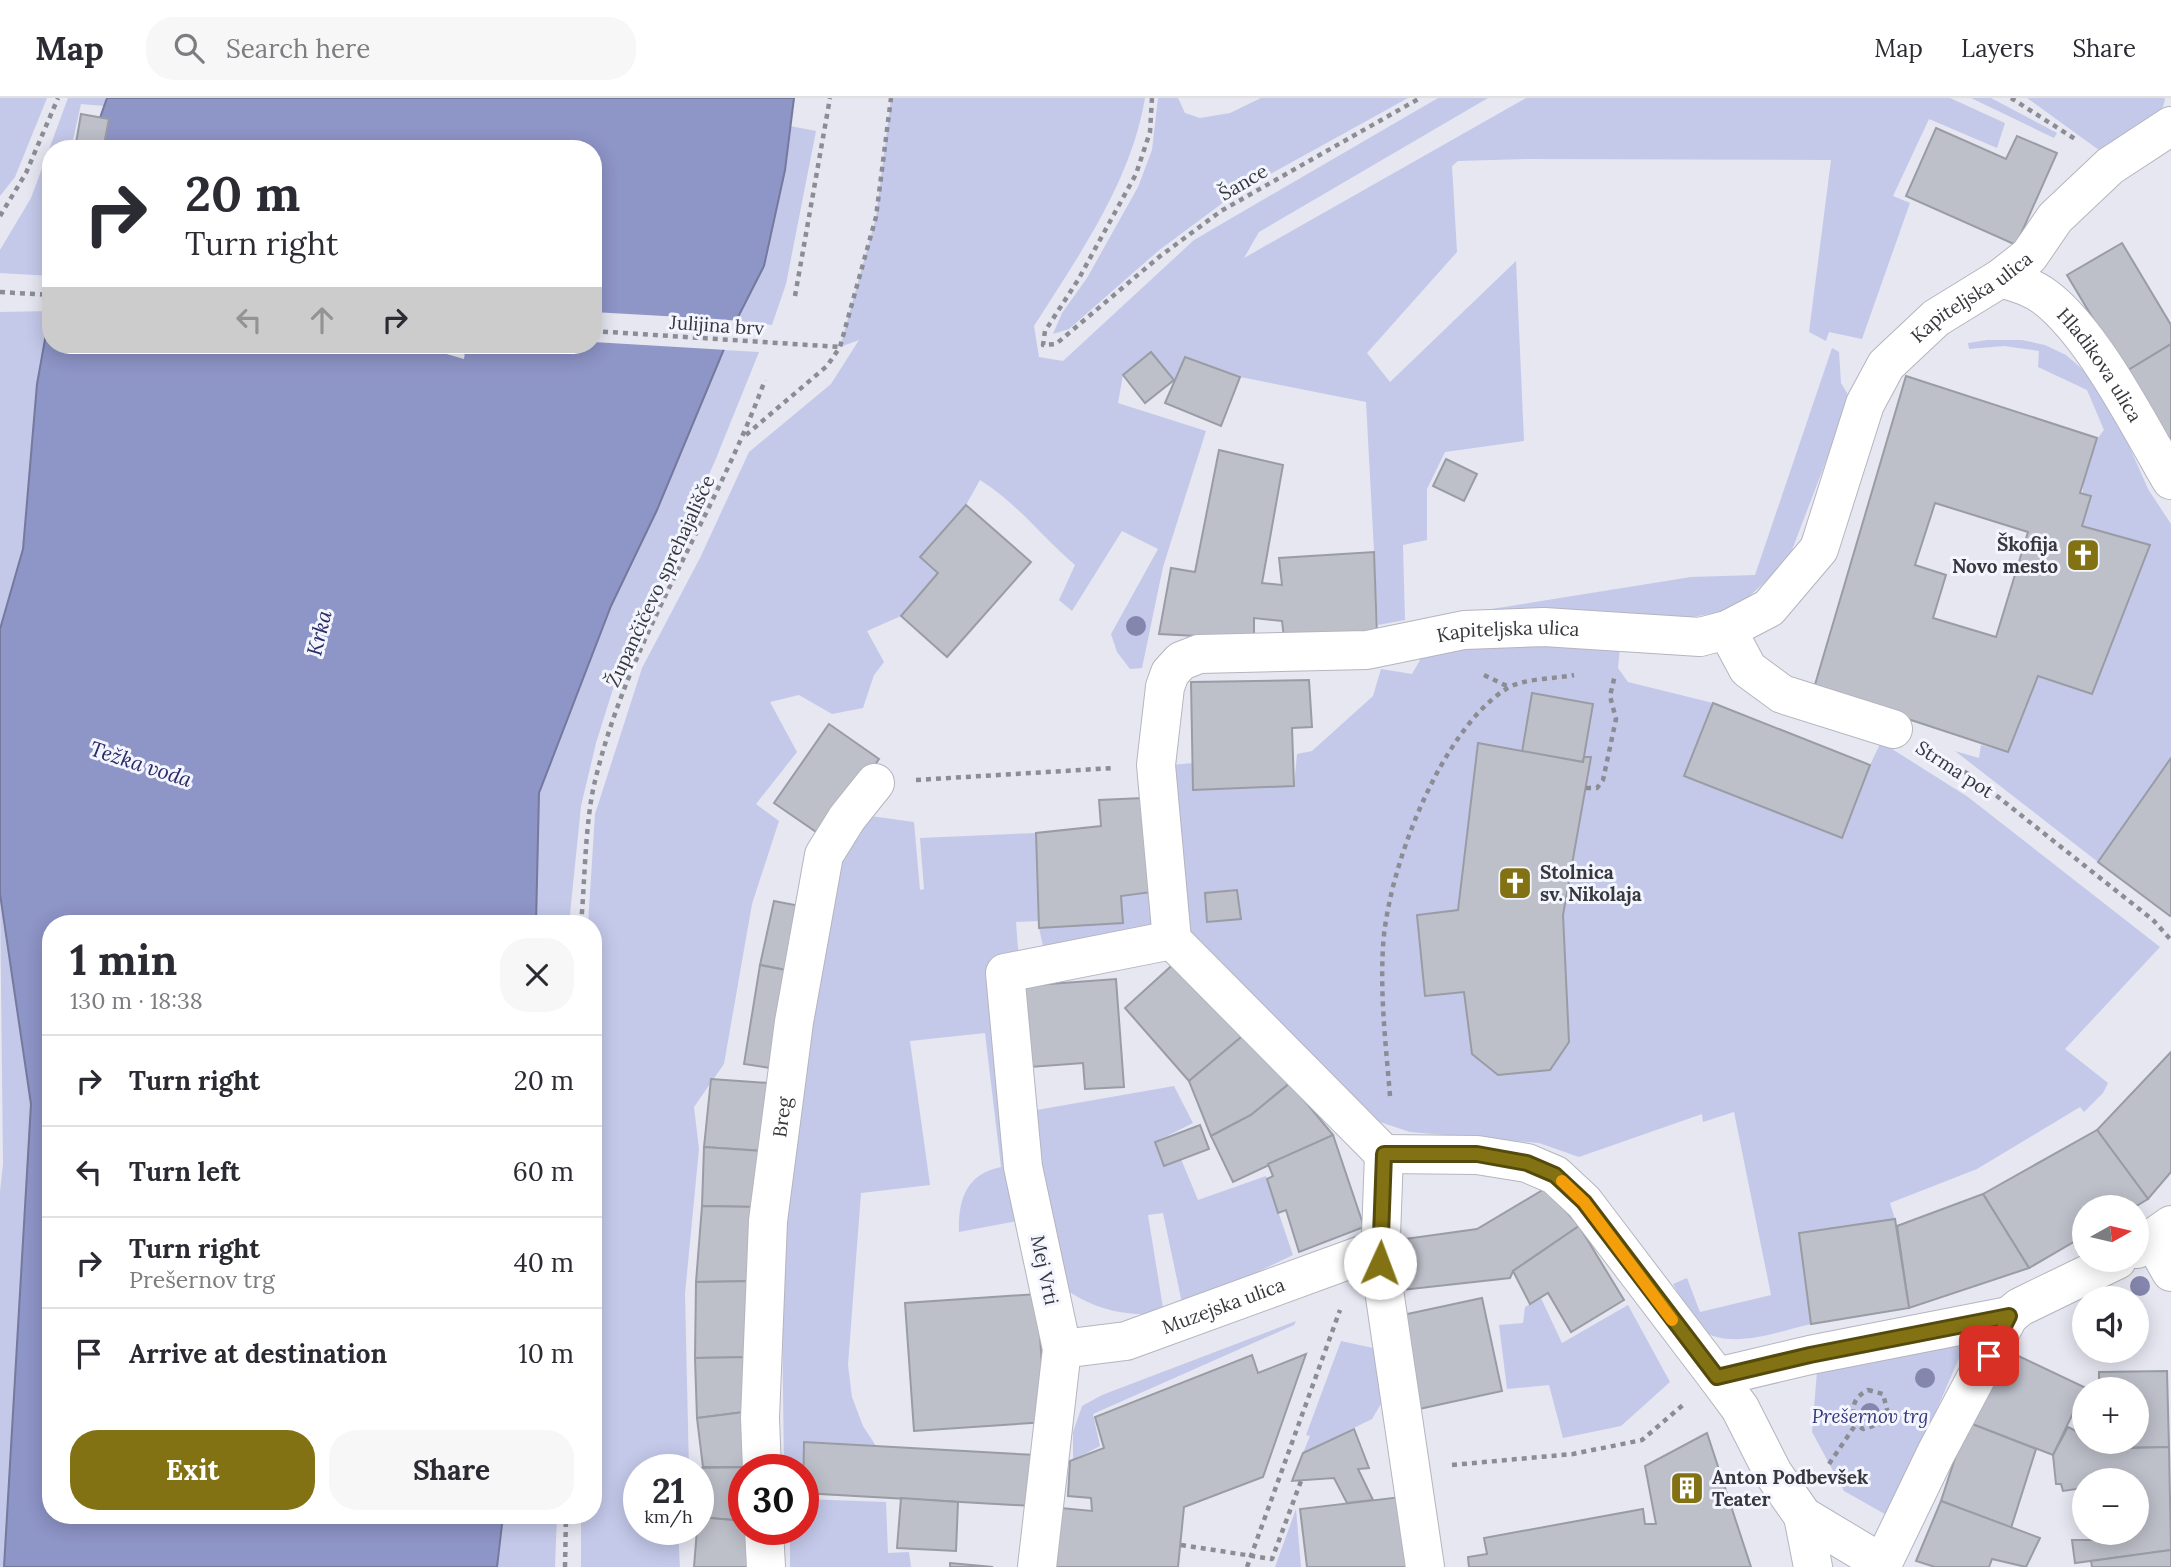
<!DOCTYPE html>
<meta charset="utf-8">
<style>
:root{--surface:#fff;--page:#f7f7f7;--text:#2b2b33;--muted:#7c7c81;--line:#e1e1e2;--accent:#827213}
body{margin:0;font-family:Lora,serif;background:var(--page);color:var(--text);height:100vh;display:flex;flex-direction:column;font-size:26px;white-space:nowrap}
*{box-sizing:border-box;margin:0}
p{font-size:23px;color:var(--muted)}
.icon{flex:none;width:38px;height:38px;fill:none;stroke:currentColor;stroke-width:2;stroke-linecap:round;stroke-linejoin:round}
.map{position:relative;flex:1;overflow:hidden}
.drawer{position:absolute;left:42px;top:817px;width:560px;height:609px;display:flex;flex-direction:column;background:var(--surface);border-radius:28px;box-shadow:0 4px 18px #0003}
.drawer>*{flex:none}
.top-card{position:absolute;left:42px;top:42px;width:560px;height:214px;border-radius:28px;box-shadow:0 4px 18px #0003;background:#fff;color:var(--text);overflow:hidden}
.needle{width:46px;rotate:82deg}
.controls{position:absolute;left:2072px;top:1097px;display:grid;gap:14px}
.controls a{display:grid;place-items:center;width:77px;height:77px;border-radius:50%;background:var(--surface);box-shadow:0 4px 18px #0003;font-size:35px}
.speed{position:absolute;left:623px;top:1356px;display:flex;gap:14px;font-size:35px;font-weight:700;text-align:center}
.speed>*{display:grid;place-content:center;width:91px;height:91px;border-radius:50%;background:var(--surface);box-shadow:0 4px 18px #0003;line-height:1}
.speed small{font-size:18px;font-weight:400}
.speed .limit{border:10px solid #d22;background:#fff;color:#111}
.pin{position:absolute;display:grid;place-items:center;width:60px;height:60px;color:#fff;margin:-30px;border-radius:14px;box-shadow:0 4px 10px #0006}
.me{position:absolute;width:77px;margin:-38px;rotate:2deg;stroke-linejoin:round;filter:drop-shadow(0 0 5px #0008)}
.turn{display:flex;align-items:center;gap:24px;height:147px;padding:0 28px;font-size:32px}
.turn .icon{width:91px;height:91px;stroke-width:2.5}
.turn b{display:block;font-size:49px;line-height:60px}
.lanes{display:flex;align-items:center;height:66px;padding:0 28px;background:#0003;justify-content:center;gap:35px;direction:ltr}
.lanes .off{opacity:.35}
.round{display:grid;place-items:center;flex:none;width:74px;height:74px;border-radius:28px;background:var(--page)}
.overview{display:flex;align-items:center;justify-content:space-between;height:119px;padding:0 28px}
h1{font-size:42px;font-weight:800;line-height:52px}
.primary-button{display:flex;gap:14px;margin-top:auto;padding:14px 28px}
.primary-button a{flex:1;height:80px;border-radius:28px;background:var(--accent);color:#fff;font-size:28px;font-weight:800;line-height:80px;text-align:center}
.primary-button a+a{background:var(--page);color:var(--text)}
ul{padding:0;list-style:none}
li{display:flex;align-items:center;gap:21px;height:91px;padding:0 28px;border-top:2px solid var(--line)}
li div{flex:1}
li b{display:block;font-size:26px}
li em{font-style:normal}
header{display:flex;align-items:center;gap:42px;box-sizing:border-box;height:98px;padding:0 35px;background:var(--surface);border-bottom:2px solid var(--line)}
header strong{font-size:33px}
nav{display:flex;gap:38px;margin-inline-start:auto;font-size:24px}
.search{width:490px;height:63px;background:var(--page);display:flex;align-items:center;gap:18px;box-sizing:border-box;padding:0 24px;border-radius:28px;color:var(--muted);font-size:26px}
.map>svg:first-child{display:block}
</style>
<header>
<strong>Map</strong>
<div class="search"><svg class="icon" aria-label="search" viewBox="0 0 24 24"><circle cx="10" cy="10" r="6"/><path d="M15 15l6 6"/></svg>Search here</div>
<nav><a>Map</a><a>Layers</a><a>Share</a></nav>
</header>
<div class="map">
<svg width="2171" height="1469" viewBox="0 0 2171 1469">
<rect width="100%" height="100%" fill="#e6e7f1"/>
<g fill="#c4c9ea">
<path d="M0,0H47L15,79L0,98Z"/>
<path d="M68,0H107L104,8L81,6L71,51H51V178L0,175V152L31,100Z"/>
<path d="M891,0H1145C1131,84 1079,157 1034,228L1039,259L1063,263L1194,142L1438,0H1488L1259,134L1244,160L1526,0H1950L2005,25L1997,50L1929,21L1893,98L1910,105L1862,241L1829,234L1826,243L1809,234L1831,62L1526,61L1458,63L1452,68L1457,154L1367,255L1390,284L1516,163L1524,343L1445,354L1427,391V442L1403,447L1405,522L1378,527L1366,304L1240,279L1186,259L1174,282L1151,254L1123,277L1118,305L1206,333L1163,469L1142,570L1130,571L1117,554L1111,536L1158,451L1122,433L1072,513L1059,502L1075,467C1043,440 1016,404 980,382L966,407L920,459L938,475L901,518L867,533L884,564L874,577L863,610L832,616L799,597L770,604L797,654L756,706L779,723L752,806L724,966L694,1009L699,1051L685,1196L689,1372H639V1432H678L680,1469H581V1418H593V826H588L595,716L642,570L700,460L749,354L831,286L859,242L840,249L876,119Z"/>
<path d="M1158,0H1178L1185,15L1200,20L1230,15L1261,0H1408L1236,95L1158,153L1069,231L1053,236L1062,215L1087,180L1138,89L1152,52Z"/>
<path d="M1971,0H1991L2057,35L2054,40Z"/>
<path d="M2027,0H2165C2163,26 2123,42 2103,55Z"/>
<path d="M790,28L816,33L786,186L772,227L737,223L764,168L785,72Z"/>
<path d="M50,213L37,286L23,451L0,531V214Z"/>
<path d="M1987,242H2022L2045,247L2066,257L2088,276L2121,317L2130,350L2148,391L2171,426V660L2098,764L1955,653L1979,660L1981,647L2008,654L2038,578L2150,447L2082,428C2081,398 2083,356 2104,332L2087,292L2038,269L2039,253L2004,248L1969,251L1968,245Z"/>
<path d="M1832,250L1839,254L1841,285L1850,300L1792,452L1780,470L1764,485L1744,503L1722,514L1680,521L1454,517L1691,479L1755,477Z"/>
<path d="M723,252L759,254L715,363L617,578L596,645L581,708L569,826H536L539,695L611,508L657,412Z"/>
<path d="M1511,545L1620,549L1618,570L1628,584L1713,605L1684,677L1870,667L1881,644L1968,699L2160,849L2065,951L2108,985L2103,995L2084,1014L2080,1009L1977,1071L1890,1105L1895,1121L1799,1135L1811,1226C1779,1233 1720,1257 1695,1225C1686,1213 1680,1198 1673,1186L1687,1180L1700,1214L1771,1197L1734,1014L1703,1024L1702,1016L1579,1059L1539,1045L1410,1034L1374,1022L1191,837L1171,667L1193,665L1294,688L1297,656L1312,653L1373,598L1381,571L1412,576L1420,562V553Z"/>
<path d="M863,717L914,724L920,792L924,791L920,740L1036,735L1039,823L1016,824L1019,863L1017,1123L959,1134C958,1102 966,1076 1001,1069L985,935L910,943L930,1087L861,1095L848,1267L852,1299L863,1328L876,1348L804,1344L802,1372H784L782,1212L785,1128L810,927L841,755Z"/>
<path d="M1152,794L1154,833L1045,857L1039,830L1122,825L1121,798Z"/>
<path d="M0,796L31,1006L4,1469H0V1094L3,1066Z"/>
<path d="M1174,988L1193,1025L1155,1044L1164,1067L1181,1061L1198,1102L1266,1078L1293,1157L1183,1210L1163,1115L1148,1117L1164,1216C1126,1218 1097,1213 1065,1191L1031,1013Z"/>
<path d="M1541,1200L1562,1245L1628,1207L1670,1284L1621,1328L1563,1340L1549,1287L1507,1291L1499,1227L1523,1225L1525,1209Z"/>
<path d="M1296,1223L1294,1227L1093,1316L1100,1348L1073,1362V1334L1082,1308L1102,1297Z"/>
<path d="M1341,1243L1382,1252L1388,1294L1372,1321L1303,1355L1310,1338L1306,1337Z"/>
<path d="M1966,1244L1890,1419L1844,1393L1812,1334L1817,1273Z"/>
<path d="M803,1401L886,1404L888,1455L909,1454L911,1469H790V1432H803Z"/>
<path d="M1296,1411L1301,1469H1275Z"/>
<path d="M503,1418H557L555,1469H497Z"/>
</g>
<path fill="#8e95c7" stroke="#74799d" stroke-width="2" d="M107,0H794L785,72L764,168L734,227L657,412L611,508L539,695L536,826H51V1418H503L497,1469H4L31,1006L0,796V531L23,451L37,286L51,208V247H593V51H89Z"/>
<g fill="#e6e7f1">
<path d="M593,214L717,221L740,223L727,252L593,244Z"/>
<path d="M415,247H466L464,261Z"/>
</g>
<g fill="#bdbfc9" stroke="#9a9ca5" stroke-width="2" fill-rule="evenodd">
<path d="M81,16L109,21L103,51H75Z"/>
<path d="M1936,30L2006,61L2017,38L2057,55L2016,147L1906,98Z"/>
<path d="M2122,145L2171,227V246L2125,274L2067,177Z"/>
<path d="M2171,246V350L2125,274Z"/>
<path d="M1151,254L1174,282L1145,305L1123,277Z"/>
<path d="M1185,259L1240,279L1221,328L1165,305Z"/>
<path d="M1906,278L2097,340L2080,395L2091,398L2082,428L2150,447L2092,596L2038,578L2008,654L1814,590ZM1935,405L2028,434L1996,539L1933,520L1946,477L1915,467Z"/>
<path d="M1219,352L1283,367L1262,485L1282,487L1279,460L1374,454L1377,536L1284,540L1282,523L1254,520V541L1159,536L1171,470L1195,474Z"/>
<path d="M1446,361L1477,376L1464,403L1433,388Z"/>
<path d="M966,407L1031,464L947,559L901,518L938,475L920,459Z"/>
<path d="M1309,582L1312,629L1292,630L1294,688L1193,692L1191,584Z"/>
<path d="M1532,595L1593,606L1583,664L1522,654Z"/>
<path d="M1713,605L1870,667L1842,740L1684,678Z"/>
<path d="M829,626L879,661L825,740L774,705Z"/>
<path d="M1478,645L1583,664L1584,659H1591L1563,817L1569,944L1550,972L1498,977L1472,956L1464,894L1425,898L1417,817L1458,812Z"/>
<path d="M2171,660V816L2170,818L2098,764Z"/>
<path d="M1143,700L1152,794L1121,798L1123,825L1039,830L1036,735L1101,728L1099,702Z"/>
<path d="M1237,792L1241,821L1207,824L1205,795Z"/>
<path d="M774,803L805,809L791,873L760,867Z"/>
<path d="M1179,861L1246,935L1189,983L1125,910Z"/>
<path d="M760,867L791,873L777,971L744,966Z"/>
<path d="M1116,881L1124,989L1085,991L1083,965L1030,969L1023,888Z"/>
<path d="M1246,935L1290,985L1251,1017L1211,1038L1189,983Z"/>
<path d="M2171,954V1074L2148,1101L2097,1032Z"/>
<path d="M711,981L769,985L762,1053L704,1049Z"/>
<path d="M1290,985L1333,1037L1233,1084L1211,1038L1251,1017Z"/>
<path d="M1200,1027L1209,1051L1164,1068L1155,1044Z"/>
<path d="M2097,1032L2148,1101L2133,1110H2084V1138L2029,1170L1983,1096Z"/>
<path d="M1333,1037L1364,1129L1299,1154L1286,1112L1278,1115L1267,1081L1273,1078L1268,1066Z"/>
<path d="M704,1049L762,1053L758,1109L702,1108Z"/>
<path d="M1546,1090L1579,1128L1513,1173L1510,1180L1393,1193L1390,1143L1477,1131Z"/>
<path d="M1983,1096L2029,1170L1909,1210L1897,1128Z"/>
<path d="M702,1108L758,1109L756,1183L696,1184Z"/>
<path d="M1895,1121L1909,1210L1811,1226L1799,1135Z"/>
<path d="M1579,1128L1624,1202L1571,1234L1548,1195L1530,1206L1513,1173Z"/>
<path d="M756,1183L753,1259L695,1260L696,1184Z"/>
<path d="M1037,1196L1046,1324L914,1333L905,1205Z"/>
<path d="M1482,1200L1502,1293L1419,1311L1398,1218Z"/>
<path d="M2010,1254L2088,1291L2084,1292L2053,1357L1967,1324Z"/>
<path d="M1306,1256L1263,1379L1184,1409L1178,1469H1048L1061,1410L1092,1413L1091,1400L1068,1398L1070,1363L1104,1350L1095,1319L1252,1257L1258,1275Z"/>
<path d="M753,1259L752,1313L697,1320L695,1260Z"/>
<path d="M2167,1273L2169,1349L2100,1350V1344H2137V1292H2099V1274Z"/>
<path d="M752,1313L755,1369H703L697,1320Z"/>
<path d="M1967,1324L2036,1351L2011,1430L1941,1403Z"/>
<path d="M2068,1329L2084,1337V1344H2093L2094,1351L2169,1349L2171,1452L2075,1465L2072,1442H2095V1435H2137V1382H2084V1390L2063,1393L2061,1386H2056L2053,1357Z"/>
<path d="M1354,1331L1369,1370L1358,1371L1373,1402L1347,1405L1334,1380L1292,1383L1303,1355Z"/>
<path d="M1707,1335L1751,1469H1469L1468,1459L1487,1456L1484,1440L1643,1411L1645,1426H1656L1645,1368Z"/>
<path d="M804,1344L1036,1357L1033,1408L803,1395Z"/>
<path d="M755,1369L744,1372V1423L698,1419L697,1370Z"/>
<path d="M1401,1399L1410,1469H1307L1300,1411Z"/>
<path d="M901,1400L958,1404L956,1453L897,1450Z"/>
<path d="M1941,1403L2040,1440L2026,1469L1992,1461L1989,1469H1935L1916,1463Z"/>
<path d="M698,1419L744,1423V1432H759L757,1469H694Z"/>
<path d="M2171,1452V1469H2092L2091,1463Z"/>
<path d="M950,1465L993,1469H950Z"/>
</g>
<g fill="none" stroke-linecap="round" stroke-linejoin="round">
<g stroke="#b4b5bf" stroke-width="40">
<g id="minor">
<path id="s1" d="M2001,180C2017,185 2032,189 2045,199C2093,235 2140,329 2171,382"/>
<path d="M1727,532L1748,571L1782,596L1893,631"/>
<path id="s2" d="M1384,1056L1172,842L1156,667L1165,589L1170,575L1181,563L1199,556L1367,552L1464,532L1544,529L1700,539L1727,532L1769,510L1819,451L1865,306L1886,267L1936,220L2001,180L2029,158L2055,120L2110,68L2171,28"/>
<path d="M1384,1056L1477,1057L1527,1065L1555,1077L1584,1104L1717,1279L1740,1310L1773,1375L1803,1418L1883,1466"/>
<path d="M1384,1056L1380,1165L1425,1469"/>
<path d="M2153,1142L2171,1174"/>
<path d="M2137,1151L2171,1127"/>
<path id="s3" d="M1062,1251L1126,1243L1359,1158L1380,1165"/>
<path d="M1717,1279L1810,1257L2009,1218"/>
<path id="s4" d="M762,1372L760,1320L768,1123L794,924L824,757L847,720L875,685"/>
<path d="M1803,1418L1813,1469"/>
<path d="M764,1432L766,1469"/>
<path d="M1037,1469L1062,1251L1023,1069L1005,875L1172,842"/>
<path d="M1881,1469L1936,1355L2009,1218L2020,1209L2117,1162"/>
</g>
</g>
<g stroke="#8c8d94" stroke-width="4.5" stroke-dasharray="5 5" stroke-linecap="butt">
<path d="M1152,0L1150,34L1136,76L1078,182L1045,233L1043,247L1056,246L1159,159L1221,113L1420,0"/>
<path d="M2011,0L2075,41"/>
<path d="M0,118L26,75L58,0"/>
<path d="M0,194L51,197"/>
<path d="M795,198L830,0"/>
<path d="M746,337L827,268L840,249L876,119L891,0"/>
<path d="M1484,577L1509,589"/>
<path d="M1930,653L1973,679L2153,822L2171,842"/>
<path d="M916,682L1113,670"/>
<path d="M1586,690H1597L1603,682L1616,621L1610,598L1615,577"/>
<path d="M581,826C585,783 585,723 595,683C629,540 715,418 765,282"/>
<path d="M1390,998C1386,948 1380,899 1383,849C1387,773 1440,633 1506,591C1523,580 1554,581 1574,577"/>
<path d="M1868,1292L1883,1296L1890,1323L1863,1331L1856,1326C1851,1311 1852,1300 1868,1292Z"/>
<path d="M1829,1366L1856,1326"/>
<path d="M1452,1367L1573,1356L1642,1342L1684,1306"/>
<path d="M1181,1447L1272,1461L1301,1383"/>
<path d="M565,1469L566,1418"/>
<path d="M1247,1469L1340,1212"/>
</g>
<use href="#minor" stroke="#fff" stroke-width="38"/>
<path stroke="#8c8d94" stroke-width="4.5" stroke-dasharray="5 5" stroke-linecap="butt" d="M593,233L840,249"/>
</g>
<g fill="#8586ad">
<circle cx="1136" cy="528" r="10"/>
<circle cx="2140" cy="1188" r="10"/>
<circle cx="1925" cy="1280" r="10"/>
<circle cx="1870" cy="1315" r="10"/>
</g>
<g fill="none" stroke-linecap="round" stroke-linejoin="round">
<g stroke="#544a0c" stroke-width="18">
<path id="route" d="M1380,1165L1384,1056H1477L1527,1065L1555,1077L1584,1104L1717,1279L1810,1257L2009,1218L1989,1258"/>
</g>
<use href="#route" stroke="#827213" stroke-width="12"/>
<path stroke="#f59e0b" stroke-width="12" d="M1562,1083L1584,1104L1672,1222"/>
</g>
<defs>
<g id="church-square" transform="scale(1.75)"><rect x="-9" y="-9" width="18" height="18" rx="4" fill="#827213" stroke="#f3f5ff"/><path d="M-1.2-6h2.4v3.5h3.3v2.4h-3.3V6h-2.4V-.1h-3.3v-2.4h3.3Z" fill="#fff"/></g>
<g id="building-square" transform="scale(1.75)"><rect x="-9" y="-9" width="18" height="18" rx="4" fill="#827213" stroke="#f3f5ff"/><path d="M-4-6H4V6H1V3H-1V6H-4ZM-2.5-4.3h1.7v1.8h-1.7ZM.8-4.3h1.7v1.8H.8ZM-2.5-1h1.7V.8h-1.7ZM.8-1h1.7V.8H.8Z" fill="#fff"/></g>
</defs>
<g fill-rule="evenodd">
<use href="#church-square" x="2083" y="457"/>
<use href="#church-square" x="1515" y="785"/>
<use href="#building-square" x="1687" y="1390"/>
</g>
<g text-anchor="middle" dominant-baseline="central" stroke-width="6" stroke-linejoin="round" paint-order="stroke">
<g font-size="19" fill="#37383c" stroke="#f3f5ff">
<text transform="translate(1243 84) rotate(-30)">Šance</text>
<text stroke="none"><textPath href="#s2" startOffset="1568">Kapiteljska ulica</textPath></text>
<text transform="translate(717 227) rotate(4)">Julijina brv</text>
<text stroke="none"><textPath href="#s1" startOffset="136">Hladikova ulica</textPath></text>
<text transform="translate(660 483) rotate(-65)">Župančičevo sprehajališče</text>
<text stroke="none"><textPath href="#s2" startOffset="917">Kapiteljska ulica</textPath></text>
<text transform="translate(1955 671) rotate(33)">Strma pot</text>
<text stroke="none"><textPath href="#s4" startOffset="354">Breg</textPath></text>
<text transform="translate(1045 1172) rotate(78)">Mej Vrti</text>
<text stroke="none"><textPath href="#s3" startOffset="168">Muzejska ulica</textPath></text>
</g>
<g font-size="19" font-weight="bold" fill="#37383c" stroke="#f3f5ff" text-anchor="start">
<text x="2058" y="446" text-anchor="end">Škofija<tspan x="2058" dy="22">Novo mesto</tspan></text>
<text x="1540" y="774">Stolnica<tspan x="1540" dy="22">sv. Nikolaja</tspan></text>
<text x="1712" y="1379">Anton Podbevšek<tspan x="1712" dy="22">Teater</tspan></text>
</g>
<g font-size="19" font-style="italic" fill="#353776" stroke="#f3f5ff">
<text x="1870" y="1318">Prešernov trg</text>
</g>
<g font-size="21" font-style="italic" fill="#292966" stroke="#f3f5ff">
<text transform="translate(319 535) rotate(-76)">Krka</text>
<text transform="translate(141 666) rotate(18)">Težka voda</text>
</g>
</g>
</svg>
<div class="controls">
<a><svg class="needle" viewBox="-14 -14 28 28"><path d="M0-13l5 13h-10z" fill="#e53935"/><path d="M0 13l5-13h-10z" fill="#7c7c81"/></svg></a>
<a><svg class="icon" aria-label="sound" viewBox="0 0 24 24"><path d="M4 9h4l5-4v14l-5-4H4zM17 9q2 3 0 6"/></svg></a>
<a>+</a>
<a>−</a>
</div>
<div class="speed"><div>21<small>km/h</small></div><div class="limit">30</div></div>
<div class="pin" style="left:1989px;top:1258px;background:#d93025"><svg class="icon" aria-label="arrive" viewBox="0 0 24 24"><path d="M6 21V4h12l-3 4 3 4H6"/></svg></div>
<svg class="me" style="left:1380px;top:1165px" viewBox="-20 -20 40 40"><circle r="19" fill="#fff"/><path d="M0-13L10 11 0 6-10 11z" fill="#827213"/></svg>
<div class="top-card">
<div class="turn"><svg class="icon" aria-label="right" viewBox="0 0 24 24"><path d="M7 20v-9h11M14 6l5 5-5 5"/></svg><div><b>20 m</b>Turn right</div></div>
<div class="lanes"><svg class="icon off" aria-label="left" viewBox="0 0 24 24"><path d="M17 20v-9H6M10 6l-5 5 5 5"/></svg><svg class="icon off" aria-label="ahead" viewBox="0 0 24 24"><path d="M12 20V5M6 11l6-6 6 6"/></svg><svg class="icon" aria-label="right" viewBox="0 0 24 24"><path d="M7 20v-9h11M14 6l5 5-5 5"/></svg></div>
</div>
<section class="drawer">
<div class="overview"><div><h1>1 min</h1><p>130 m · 18:38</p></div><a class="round"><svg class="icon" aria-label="close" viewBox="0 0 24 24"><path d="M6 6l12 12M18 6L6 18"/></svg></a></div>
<ul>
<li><svg class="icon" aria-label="right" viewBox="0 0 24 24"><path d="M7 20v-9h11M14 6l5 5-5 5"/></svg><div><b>Turn right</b></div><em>20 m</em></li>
<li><svg class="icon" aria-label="left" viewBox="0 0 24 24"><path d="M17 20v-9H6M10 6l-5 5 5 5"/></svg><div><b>Turn left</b></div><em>60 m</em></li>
<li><svg class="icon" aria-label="right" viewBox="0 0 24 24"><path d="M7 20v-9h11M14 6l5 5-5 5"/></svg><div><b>Turn right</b><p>Prešernov trg</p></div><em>40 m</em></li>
<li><svg class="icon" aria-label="arrive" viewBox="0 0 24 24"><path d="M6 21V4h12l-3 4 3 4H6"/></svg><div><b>Arrive at destination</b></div><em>10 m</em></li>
</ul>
<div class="primary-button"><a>Exit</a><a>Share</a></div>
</section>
</div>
